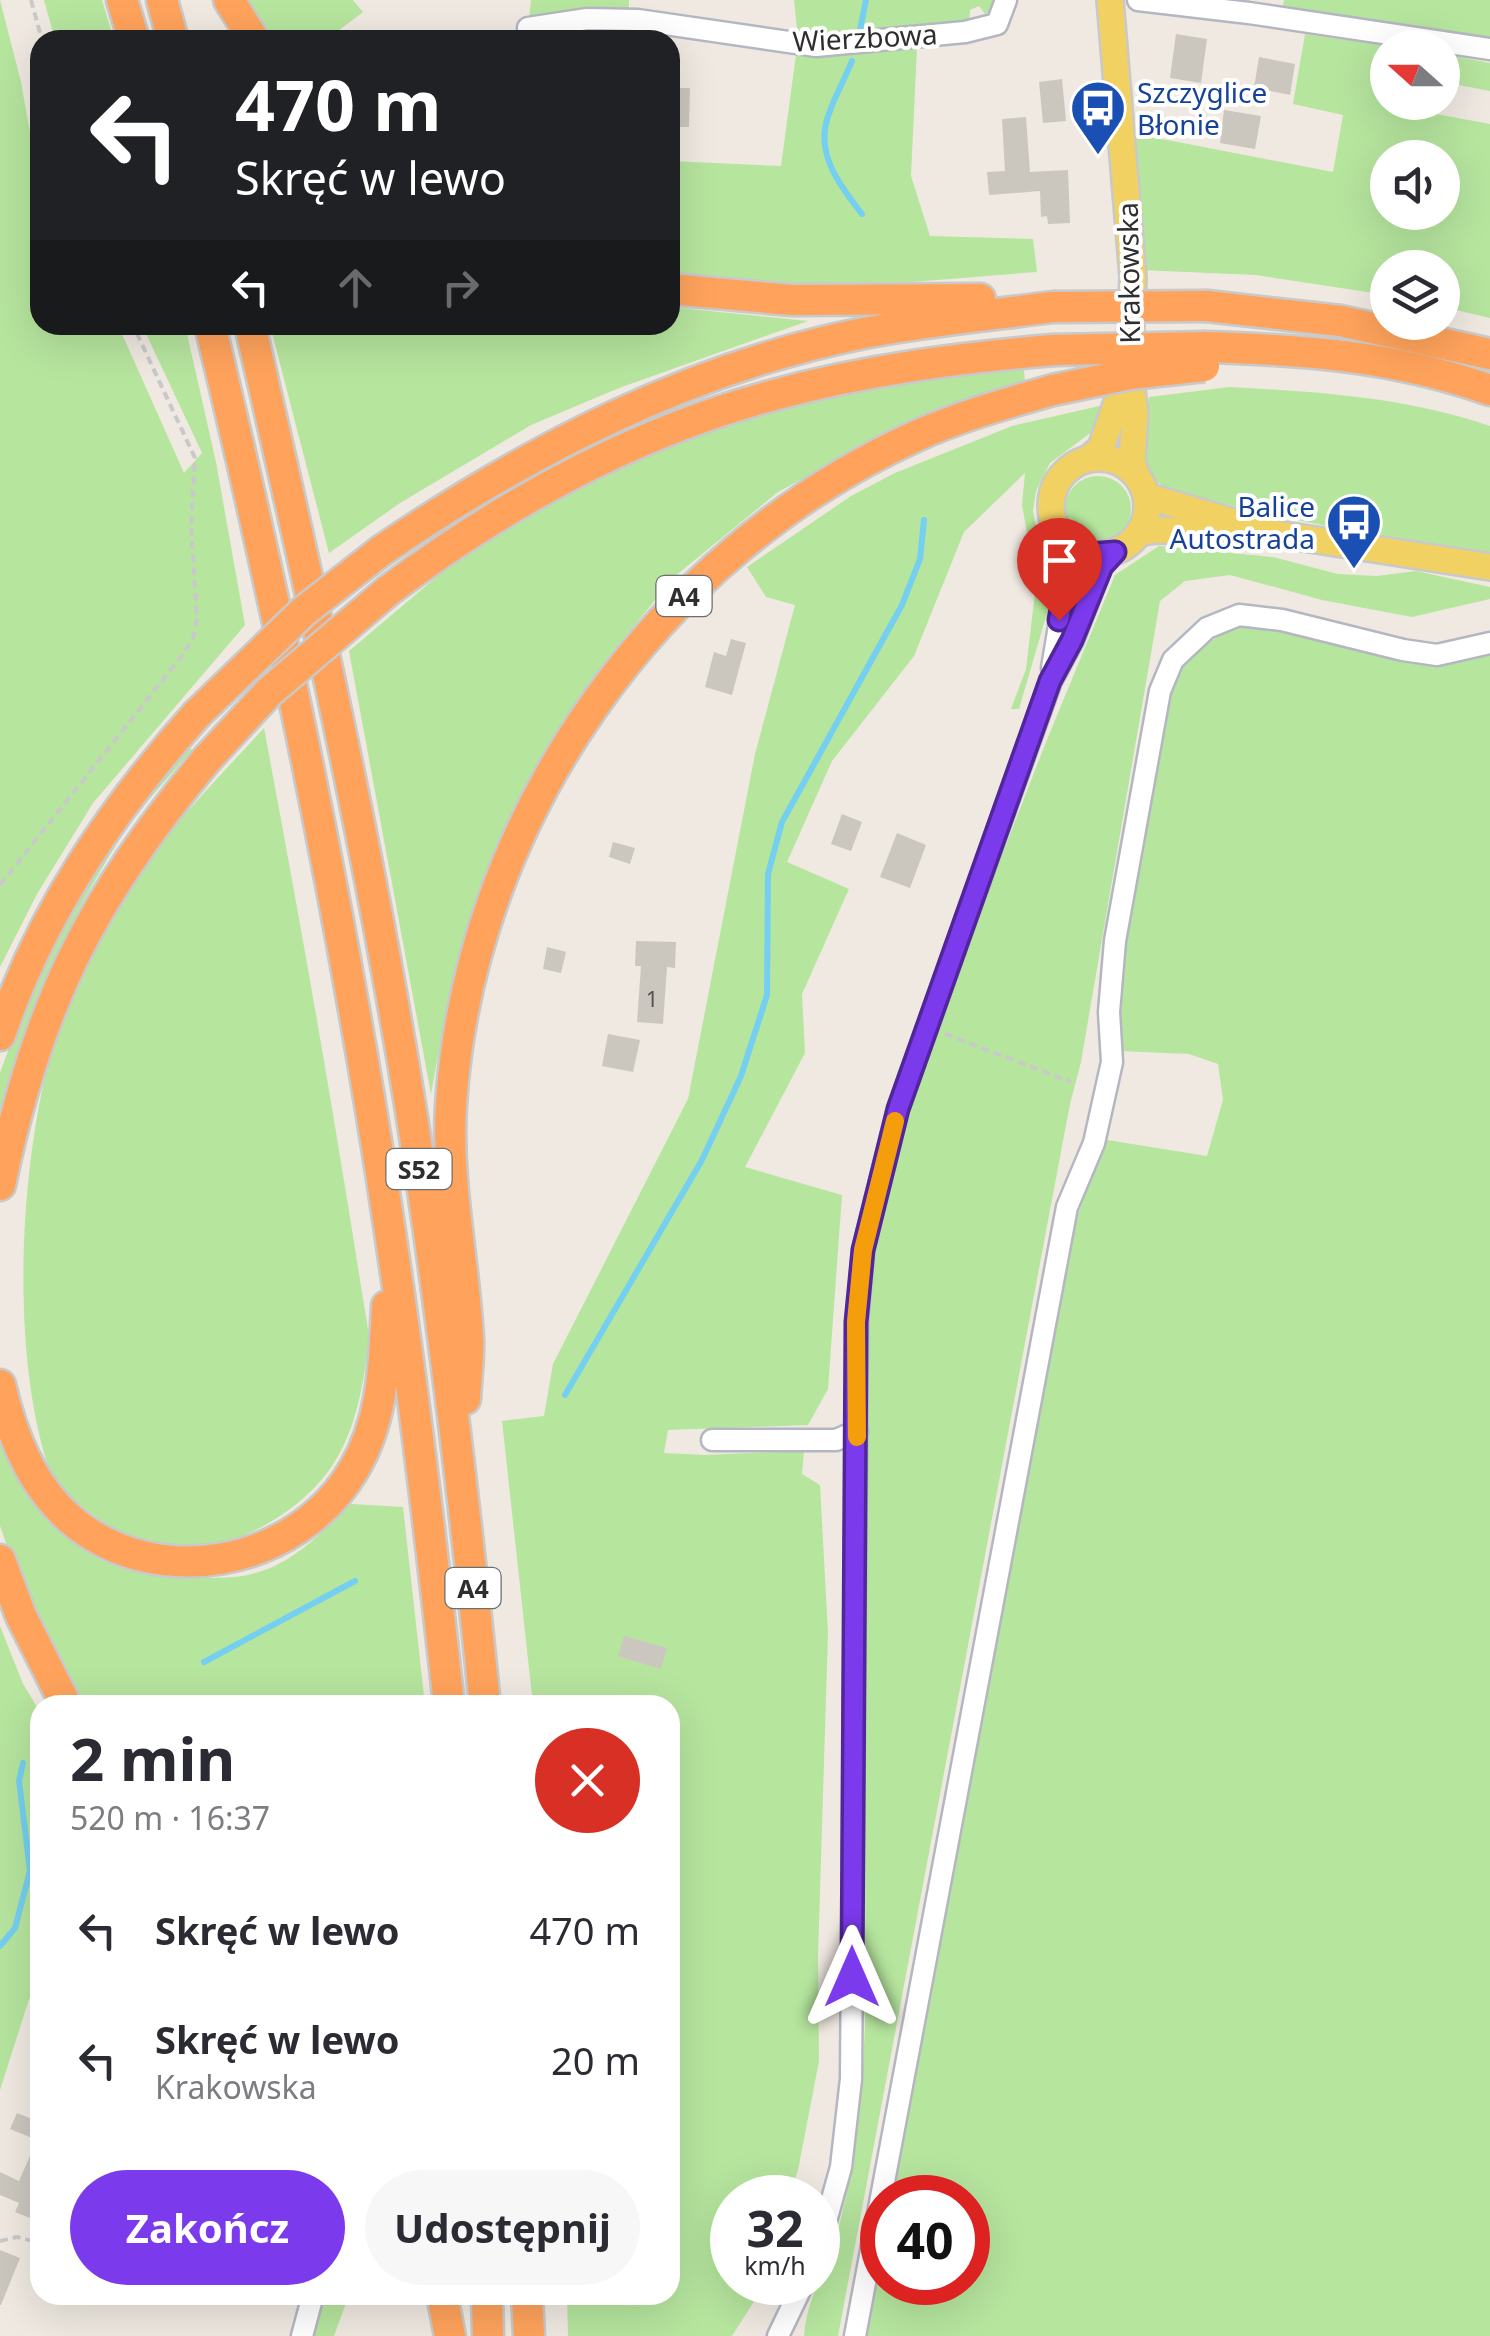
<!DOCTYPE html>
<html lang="pl">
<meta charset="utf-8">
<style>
:root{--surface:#fff;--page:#f7f7f7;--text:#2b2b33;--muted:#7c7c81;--accent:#7c3aed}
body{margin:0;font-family:"Noto Sans",sans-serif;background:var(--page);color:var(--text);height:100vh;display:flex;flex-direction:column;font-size:38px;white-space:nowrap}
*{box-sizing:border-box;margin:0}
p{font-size:32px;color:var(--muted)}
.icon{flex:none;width:55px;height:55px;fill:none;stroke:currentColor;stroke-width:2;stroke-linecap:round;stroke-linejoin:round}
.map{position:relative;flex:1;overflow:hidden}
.panel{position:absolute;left:30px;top:1695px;width:650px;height:610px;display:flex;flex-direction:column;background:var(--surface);border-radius:30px;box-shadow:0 10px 40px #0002}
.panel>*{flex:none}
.guide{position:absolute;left:30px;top:30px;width:650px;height:305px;border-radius:30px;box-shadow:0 10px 40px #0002;background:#202124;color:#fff;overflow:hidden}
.needle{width:65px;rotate:291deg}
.tools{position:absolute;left:1370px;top:30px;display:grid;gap:20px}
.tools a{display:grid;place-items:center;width:90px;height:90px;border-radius:50%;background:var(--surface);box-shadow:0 10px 40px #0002;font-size:50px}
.speed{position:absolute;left:710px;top:2175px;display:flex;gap:20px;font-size:50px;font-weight:700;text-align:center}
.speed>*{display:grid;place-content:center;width:130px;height:130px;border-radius:50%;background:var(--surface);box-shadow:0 10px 40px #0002;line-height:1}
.speed small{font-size:25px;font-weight:400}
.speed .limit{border:15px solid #d22;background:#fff;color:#111}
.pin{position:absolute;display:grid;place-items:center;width:85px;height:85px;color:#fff;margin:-102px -42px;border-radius:50% 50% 50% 0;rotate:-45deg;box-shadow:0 0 10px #0007}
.pin .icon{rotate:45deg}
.me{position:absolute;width:110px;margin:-55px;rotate:0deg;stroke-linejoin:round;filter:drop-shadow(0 0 8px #0008)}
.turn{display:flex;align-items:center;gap:35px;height:210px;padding:0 40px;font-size:45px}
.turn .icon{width:130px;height:130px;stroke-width:2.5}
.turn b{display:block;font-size:70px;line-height:85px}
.lanes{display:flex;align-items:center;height:95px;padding:0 40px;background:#0003;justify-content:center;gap:50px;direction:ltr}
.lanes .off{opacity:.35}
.round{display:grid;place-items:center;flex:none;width:105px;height:105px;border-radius:52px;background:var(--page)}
.head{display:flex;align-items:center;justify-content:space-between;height:170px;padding:0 40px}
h1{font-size:60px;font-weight:700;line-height:75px}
.primary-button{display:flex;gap:20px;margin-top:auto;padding:20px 40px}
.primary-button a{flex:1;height:115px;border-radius:60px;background:var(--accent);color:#fff;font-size:40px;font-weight:700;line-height:115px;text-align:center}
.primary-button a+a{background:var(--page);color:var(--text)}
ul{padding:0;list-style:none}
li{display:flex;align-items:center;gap:30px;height:130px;padding:0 40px}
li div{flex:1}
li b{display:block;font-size:38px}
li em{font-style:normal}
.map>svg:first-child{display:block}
</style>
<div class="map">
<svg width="1490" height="2336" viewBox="0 0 1490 2336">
<rect width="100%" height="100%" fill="#efe9e1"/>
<g fill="#b6e59e" fill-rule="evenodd">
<path d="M0,0L21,82L31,138V167L40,168V325H118L184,473L202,453L142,325H185L216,462L245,625L93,803L37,894L0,967Z"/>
<path d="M44,0H102L114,40H55Z"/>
<path d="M246,0H353L363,12L334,34L338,40H270Z"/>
<path d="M531,0H629V15L529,20Z"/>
<path d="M794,0H999V5L985,14L979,6L970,10L969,24L798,39Z"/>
<path d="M1284,0H1490V38L1283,6Z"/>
<path d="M1305,34L1397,47L1388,48V102L1437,103L1436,114L1490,124V318L1443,307L1442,268H1388L1387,295L1256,275L1141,270L1131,133L1333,172L1343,115L1293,104ZM1388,158H1442V212H1388Z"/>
<path d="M917,47L911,176L930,236L1033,239L1037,272C915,281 791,297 670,274V161L781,166L796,55Z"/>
<path d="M1443,54L1490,63V91L1443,82Z"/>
<path d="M670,307L808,321L619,388L531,425L400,503L329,553L270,325H670Z"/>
<path d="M1023,361L1025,381L882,436L778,492L674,577L606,660L551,739L487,872L451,985L431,1094L349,651L459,558L593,475L729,421L894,380Z"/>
<path d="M1230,387C1319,392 1404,397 1490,426V559L1262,513L1168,490L1147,474L1140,453L1149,397Z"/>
<path d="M1108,404L1093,431L1050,463L1036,491L1033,511L1037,533L1051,558L1052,596L1019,709H1011L1026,669L1036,584L1022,505L1025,473L964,532L914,656L832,761L787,862L849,889L802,994L805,1053L745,1167L842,1195L828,1389L808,1425L668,1430L664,1453L705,1455L804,1451L802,1474L820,1485L828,1633L818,1956L819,2061L798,2170L789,2197L732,2198V2282L760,2283L753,2303L732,2336H568L567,2295H670V1705H533L502,1421L544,1416L553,1364L688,1099L755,754L795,605L766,597L747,567L851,496L895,473L1012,426Z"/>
<circle cx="1098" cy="509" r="33"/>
<path d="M1159,546L1273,557L1338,574L1377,576L1416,571L1490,587V599L1412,617L1322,600L1230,575L1185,581L1160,601L1081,1062L1070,1104L838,2336H804C807,2295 829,2265 839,2226C857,2157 862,2096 865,2025L866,1401L872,1256L894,1151L923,1059L1044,747L1115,575Z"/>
<path d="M1249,621L1334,645L1430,664L1490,654V2336H861L882,2223V2282H968V2198L887,2197L994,1631C1010,1598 1013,1561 1013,1525L1054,1304L1081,1205L1107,1140L1207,1156L1223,1100L1218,1064L1189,1054L1121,1051L1119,980L1137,848L1170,686C1185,651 1216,637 1249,621Z"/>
<path d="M264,728C293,883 321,1038 346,1193C352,1228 357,1263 363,1298C365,1314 370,1330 368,1346C363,1389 354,1438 327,1473C290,1522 211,1562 149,1545C124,1538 102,1523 83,1507C73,1499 61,1492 54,1482C0,1346 19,1063 99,929C144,854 205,792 264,728Z"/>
<path d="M188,746L192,750C169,777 143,804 123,834C68,920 27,1012 0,1110V1073L21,1015L61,923L112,843Z"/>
<path d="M0,1438C18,1485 51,1529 94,1556C120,1572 154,1574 183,1576C208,1578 235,1580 259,1572C296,1561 324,1530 351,1504L403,1507L425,1705H81L32,1617L0,1526Z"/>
<path d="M0,1626L23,1684L40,1712V1965L0,2090Z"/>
<path d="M323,2295H349L334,2336H311Z"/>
</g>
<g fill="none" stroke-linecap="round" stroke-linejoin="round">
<g stroke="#75cff0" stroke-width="6">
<path d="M860,30L866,0"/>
<path d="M852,61C844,81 832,101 827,120C816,156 842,188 862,214"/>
<path d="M565,1395L702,1160L741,1076L767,995L768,874L782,822L902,605L920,559L924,520"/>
<path d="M204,1662L355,1581"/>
<path d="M0,1946L15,1928L30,1871L19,1781L23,1763"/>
</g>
</g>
<g fill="#cbc7bf">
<path d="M1176,34L1207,39L1201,83L1170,78Z"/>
<path d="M1259,57L1295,64L1290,95L1254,88Z"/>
<path d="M1062,79L1066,121L1043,123L1039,82Z"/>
<path d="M670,88H690L689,127H670Z"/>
<path d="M1224,110L1261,116L1255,149L1220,143Z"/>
<path d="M1026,117L1030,172L1068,170L1070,223L1048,224L1047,216L1041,217L1040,191L989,195L987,172L1005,171L1002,119Z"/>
<path d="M731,639L746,643L732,695L705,687L714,652L726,656Z"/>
<path d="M842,814L862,822L851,851L831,844Z"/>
<path d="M897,833L926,845L910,888L880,877Z"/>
<path d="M613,842L635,848L630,864L609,857Z"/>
<path d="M636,941L676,942L675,968L667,967L663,1024L637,1022L641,966H635Z"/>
<path d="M547,947L566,952L561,973L543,969Z"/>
<path d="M608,1034L640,1040L633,1072L602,1066Z"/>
<path d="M624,1636L667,1648L661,1669L618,1656Z"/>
<path d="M17,2113L40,2122V2213L34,2210L30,2218L15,2212L19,2203L0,2195V2172L19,2181L37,2140L10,2129Z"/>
<path d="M0,2250L20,2258L1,2305H0Z"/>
</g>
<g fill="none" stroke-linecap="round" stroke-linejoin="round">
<g stroke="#b4b7c1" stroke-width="25">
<g id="minor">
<path d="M1138,0L1249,13L1490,49"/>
<path d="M528,28L587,19L638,20L816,46L965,32L997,24L1006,0"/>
<path d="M1052,668L1070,560L1067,542"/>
<path d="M712,1440H836L857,1431"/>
<path d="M818,2250L841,2167L851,2079L857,1322L863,1250L898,1109L1051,681L1073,640L1102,566L1115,552"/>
<path d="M302,2336L313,2295"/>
<path d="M778,2336L804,2282"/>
<path d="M855,2336L1067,1207L1094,1143L1112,1062L1109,1012L1115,941L1160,691L1173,660L1207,628L1239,615L1282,620L1403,650L1437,655L1490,643"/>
</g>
</g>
<g stroke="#c9c9c9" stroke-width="30">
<g id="major">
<path d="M1110,0L1133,277L1129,366L1135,415L1132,459L1136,475"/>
<circle cx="1099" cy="506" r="48"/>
<path d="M1088,459L1101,448L1126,376"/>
<path d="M1146,496L1271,533L1490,567"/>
<path d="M1140,532L1156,530L1239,533"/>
</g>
</g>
<g stroke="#c9c9c9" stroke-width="35">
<g id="highway">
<path d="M122,0L134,40"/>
<path d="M162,0L173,40"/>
<path d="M229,0L254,40"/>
<path d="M670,289L791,300L980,299"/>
<path d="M1207,306L1341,321L1490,354"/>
<path d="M210,325C272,583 327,842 370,1104C403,1303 427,1504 449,1705"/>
<path d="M250,325C310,586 369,847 411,1111C442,1309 465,1506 485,1705"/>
<path d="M1205,347C1306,350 1394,356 1490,390"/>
<path d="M381,551C528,451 688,368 864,333C926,321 990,315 1053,307"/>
<path d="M389,590C504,504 635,432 774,395C865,370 959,358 1053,350"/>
<path d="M0,1035C41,913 112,809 197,714"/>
<path d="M0,1185C36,1007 91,898 207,759"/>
<path d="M0,1385C12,1435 30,1483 69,1518C155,1594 298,1566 354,1469C384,1419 384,1362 387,1306"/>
<path d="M465,1399C466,1379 469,1358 468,1339C464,1261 446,1183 451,1105C469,818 656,554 916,436C960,416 1007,403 1053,390"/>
<path d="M0,1560L21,1616L66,1705"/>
<path d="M442,2295L450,2336"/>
<path d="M487,2295L488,2336"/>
<path d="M527,2295L529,2336"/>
</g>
</g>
<g stroke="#c9c9c9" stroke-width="4" stroke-dasharray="8 5" stroke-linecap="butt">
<path d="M31,0L42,40"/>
<path d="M0,885L181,657L193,638L197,619L191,525L195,458L133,325"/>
<path d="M945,1034L1071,1082"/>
<path d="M0,2241L17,2237L40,2243"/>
</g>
<use href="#minor" stroke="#fff" stroke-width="20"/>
<use href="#major" stroke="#f2d163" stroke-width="25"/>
<use href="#highway" stroke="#ffa35c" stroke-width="30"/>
<g stroke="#c9c9c9" stroke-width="35" stroke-linecap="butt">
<g id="highway-bridge">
<path d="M1053,307L1207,306"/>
<path d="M1053,350L1205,347"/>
<path d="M1053,390L1130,374L1204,366"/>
<path d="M197,714L304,611L381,551"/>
<path d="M207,759L269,692L389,590"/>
</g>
</g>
<use href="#highway-bridge" stroke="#ffa35c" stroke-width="30"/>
</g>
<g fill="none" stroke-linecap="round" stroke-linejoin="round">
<g stroke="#51269a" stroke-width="25">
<path id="route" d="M852,1977L856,1322L863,1250L898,1109L1050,681L1072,640L1102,566L1115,552L1090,554L1067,542L1070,560L1059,620"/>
</g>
<use href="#route" stroke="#7c3aed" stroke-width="18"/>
<path stroke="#f59e0b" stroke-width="18" d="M857,1437L856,1322L863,1250L895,1121"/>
</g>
<defs>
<g id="bus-pin" transform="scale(2.875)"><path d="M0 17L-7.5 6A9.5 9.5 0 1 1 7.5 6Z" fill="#1a4fb4" stroke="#fff"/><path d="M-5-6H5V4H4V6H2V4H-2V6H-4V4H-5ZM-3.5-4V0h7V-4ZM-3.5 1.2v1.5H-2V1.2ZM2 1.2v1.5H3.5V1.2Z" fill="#fff"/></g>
</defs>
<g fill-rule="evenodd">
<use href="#bus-pin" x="1098" y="108"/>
<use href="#bus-pin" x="1354" y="522"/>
</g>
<g text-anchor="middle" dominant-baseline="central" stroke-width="8" stroke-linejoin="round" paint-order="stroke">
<g font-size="22" fill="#555452">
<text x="652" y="998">1</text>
</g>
<g fill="#fff" stroke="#6d6d6d" stroke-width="2.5">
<rect x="656.5" y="576" width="55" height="40" rx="8"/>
<rect x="386.5" y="1149" width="65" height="40" rx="8"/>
<rect x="445.5" y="1568" width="55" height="40" rx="8"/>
</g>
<g font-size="25" font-weight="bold" fill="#2e2e2e">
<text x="684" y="596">A4</text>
<text x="419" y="1169">S52</text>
<text x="473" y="1588">A4</text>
</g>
<g font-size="28" fill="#2e2e2e" stroke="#fff">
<text transform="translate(865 37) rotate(-3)">Wierzbowa</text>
<text transform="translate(1128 273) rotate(-91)">Krakowska</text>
</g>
<g font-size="28" fill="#164399" stroke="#fff" text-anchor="start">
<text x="1137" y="92">Szczyglice<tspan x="1137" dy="32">Błonie</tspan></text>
<text x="1315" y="506" text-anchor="end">Balice<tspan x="1315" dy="32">Autostrada</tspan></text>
</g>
</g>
</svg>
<div class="tools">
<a><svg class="needle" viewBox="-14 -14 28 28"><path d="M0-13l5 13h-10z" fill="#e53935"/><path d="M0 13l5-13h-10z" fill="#7c7c81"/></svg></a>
<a><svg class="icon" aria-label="sound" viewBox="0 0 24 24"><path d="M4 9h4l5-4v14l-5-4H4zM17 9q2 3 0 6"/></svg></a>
<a><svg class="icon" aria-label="layers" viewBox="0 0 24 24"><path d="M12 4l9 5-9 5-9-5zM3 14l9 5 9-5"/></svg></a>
</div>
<div class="speed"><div>32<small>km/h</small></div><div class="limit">40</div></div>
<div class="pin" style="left:1059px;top:620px;background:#d93025"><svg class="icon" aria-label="arrive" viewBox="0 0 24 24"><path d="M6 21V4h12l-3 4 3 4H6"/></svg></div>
<svg class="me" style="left:852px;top:1977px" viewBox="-20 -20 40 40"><path d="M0-17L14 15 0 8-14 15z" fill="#7c3aed" stroke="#fff" stroke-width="4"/></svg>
<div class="guide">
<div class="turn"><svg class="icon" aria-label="left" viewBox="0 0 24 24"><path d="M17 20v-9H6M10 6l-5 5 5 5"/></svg><div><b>470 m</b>Skręć w lewo</div></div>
<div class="lanes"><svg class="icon" aria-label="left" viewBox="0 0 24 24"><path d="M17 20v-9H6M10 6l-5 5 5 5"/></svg><svg class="icon off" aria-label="ahead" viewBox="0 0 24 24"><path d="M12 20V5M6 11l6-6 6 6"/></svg><svg class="icon off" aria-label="right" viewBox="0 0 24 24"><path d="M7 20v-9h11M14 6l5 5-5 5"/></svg></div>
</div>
<section class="panel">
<div class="head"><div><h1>2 min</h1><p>520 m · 16:37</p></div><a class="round" style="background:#d93025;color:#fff"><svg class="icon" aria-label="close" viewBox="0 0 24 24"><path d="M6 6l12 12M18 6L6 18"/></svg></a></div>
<ul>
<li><svg class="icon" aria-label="left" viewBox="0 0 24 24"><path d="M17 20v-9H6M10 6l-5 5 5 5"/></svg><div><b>Skręć w lewo</b></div><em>470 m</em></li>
<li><svg class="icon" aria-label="left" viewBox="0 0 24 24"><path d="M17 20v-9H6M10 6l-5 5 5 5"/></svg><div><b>Skręć w lewo</b><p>Krakowska</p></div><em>20 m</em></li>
</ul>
<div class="primary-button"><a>Zakończ</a><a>Udostępnij</a></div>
</section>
</div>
